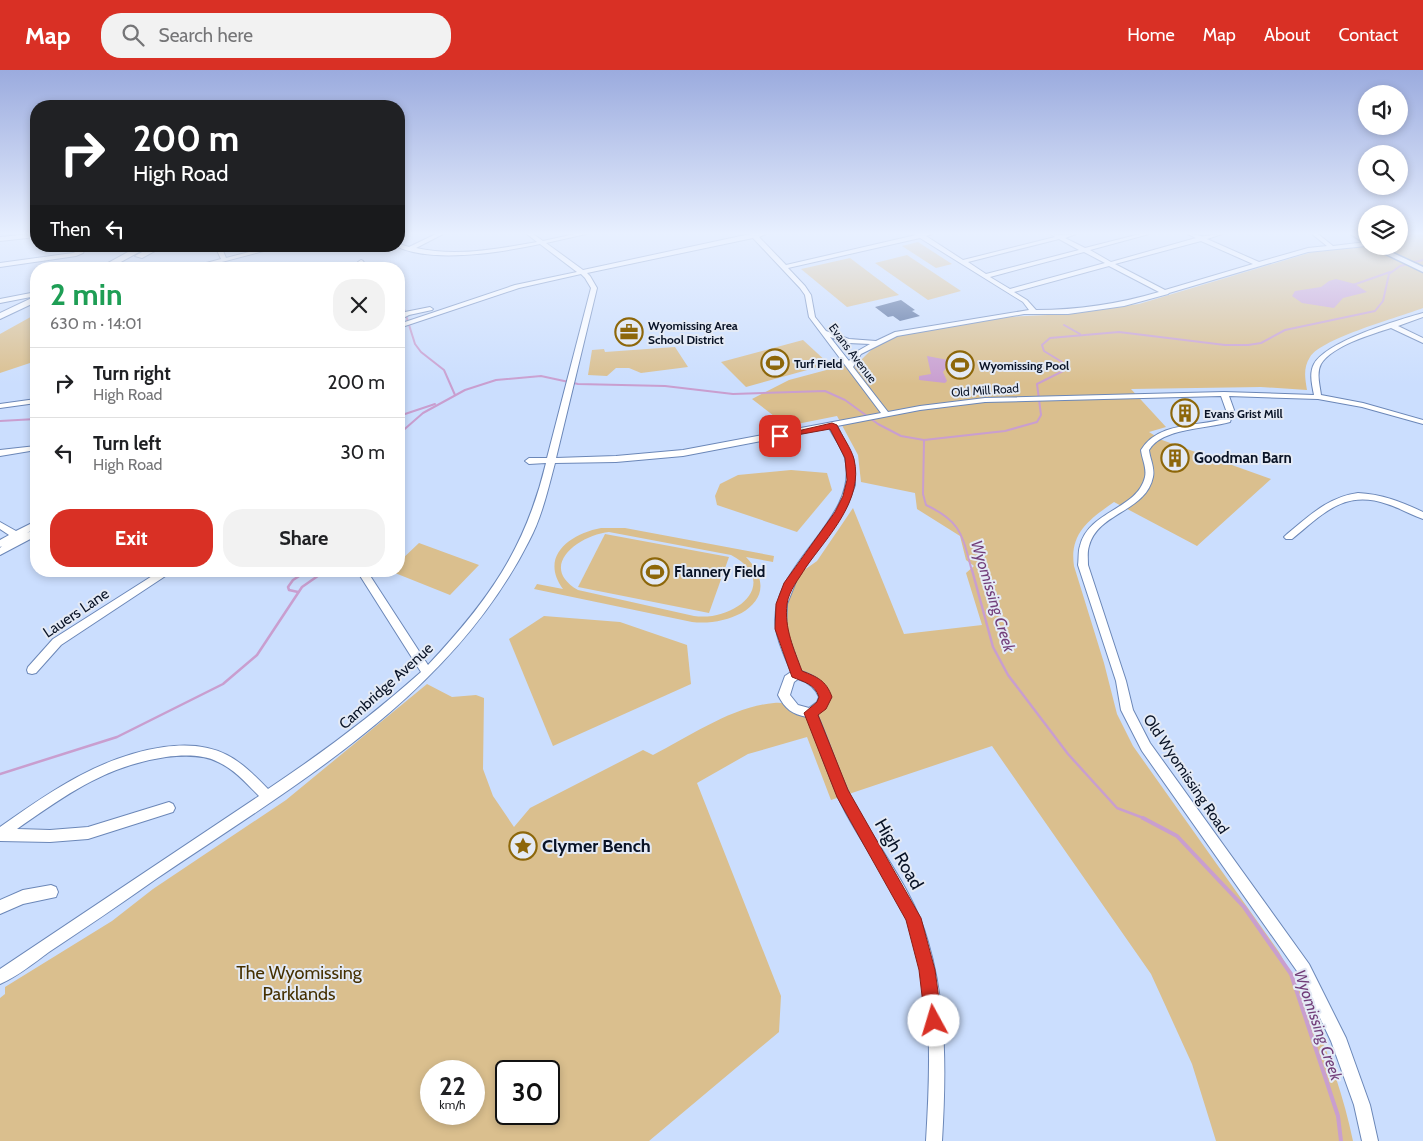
<!DOCTYPE html>
<meta charset="utf-8">
<style>
:root{--surface:#fff;--page:#f2f2f2;--text:#202124;--muted:#757577;--line:#e0e0e0;--accent:#d93025}
body{margin:0;font-family:Cabin,sans-serif;background:var(--page);color:var(--text);height:100vh;display:flex;flex-direction:column;font-size:19px;white-space:nowrap}
*{box-sizing:border-box;margin:0}
p{font-size:16px;color:var(--muted)}
.icon{flex:none;width:28px;height:28px;fill:none;stroke:currentColor;stroke-width:2;stroke-linecap:round;stroke-linejoin:round}
.map{position:relative;flex:1;overflow:hidden}
.panel{position:absolute;left:30px;top:192px;width:375px;height:315px;display:flex;flex-direction:column;background:var(--surface);border-radius:20px;box-shadow:0 2px 8px #0003}
.panel>*{flex:none}
.guide{position:absolute;left:30px;top:30px;width:375px;height:152px;border-radius:20px;box-shadow:0 2px 8px #0003;background:#202124;color:#fff;overflow:hidden}
.controls{position:absolute;left:1358px;top:15px;display:grid;gap:10px}
.controls a{display:grid;place-items:center;width:50px;height:50px;border-radius:50%;background:var(--surface);box-shadow:0 2px 8px #0003;font-size:25px}
.speed{position:absolute;left:420px;top:990px;display:flex;gap:10px;font-size:25px;font-weight:700;text-align:center}
.speed>*{display:grid;place-content:center;width:65px;height:65px;border-radius:50%;background:var(--surface);box-shadow:0 2px 8px #0003;line-height:1}
.speed small{font-size:12px;font-weight:400}
.speed .limit{border:2px solid #111;border-radius:8px;background:#fff;color:#111}
.pin{position:absolute;display:grid;place-items:center;width:42px;height:42px;color:#fff;margin:-21px;border-radius:10px;box-shadow:0 2px 8px #0006}
.me{position:absolute;width:55px;margin:-28px;rotate:354deg;stroke-linejoin:round;filter:drop-shadow(0 0 4px #0008)}
.turn{display:flex;align-items:center;gap:18px;height:105px;padding:0 20px;font-size:22px}
.turn .icon{width:65px;height:65px;stroke-width:2.5}
.turn b{display:block;font-size:35px;line-height:42px}
.then{display:flex;align-items:center;height:48px;padding:0 20px;background:#0003;gap:10px;font-size:19px}
.round{display:grid;place-items:center;flex:none;width:52px;height:52px;border-radius:20px;background:var(--page)}
.headline{display:flex;align-items:center;justify-content:space-between;height:85px;padding:0 20px}
h1{font-size:30px;font-weight:700;line-height:38px;color:#1e9e55}
.primary-button{display:flex;gap:10px;margin-top:auto;padding:10px 20px}
.primary-button a{flex:1;height:58px;border-radius:20px;background:var(--accent);color:#fff;font-size:20px;font-weight:700;line-height:58px;text-align:center}
.primary-button a+a{background:var(--page);color:var(--text)}
ul{padding:0;list-style:none}
li{display:flex;align-items:center;gap:15px;height:70px;padding:0 20px;border-top:1px solid var(--line)}
li div{flex:1}
li b{display:block;font-size:19px}
li em{font-style:normal}
header{display:flex;align-items:center;gap:30px;box-sizing:border-box;height:70px;padding:0 25px;background:var(--accent);color:#fff}
header strong{font-size:24px}
nav{display:flex;gap:28px;margin-inline-start:auto;font-size:18px}
.search{width:350px;height:45px;background:var(--page);display:flex;align-items:center;gap:12px;box-sizing:border-box;padding:0 18px;border-radius:20px;color:var(--muted);font-size:19px}
.map>svg:first-child{display:block}
</style>
<header>
<strong>Map</strong>
<div class="search"><svg class="icon" aria-label="search" viewBox="0 0 24 24"><circle cx="10" cy="10" r="6"/><path d="M15 15l6 6"/></svg>Search here</div>
<nav><a>Home</a><a>Map</a><a>About</a><a>Contact</a></nav>
</header>
<div class="map">
<svg width="1423" height="1071" viewBox="0 0 1423 1071">
<rect width="100%" height="100%" fill="#cbdefe"/>
<g fill="#dabf8e" fill-rule="evenodd">
<path d="M1399,164H1423V238C1400,247 1322,268 1310,287C1303,298 1305,308 1307,320L1261,317L1131,319L1166,357L1149,362L1162,370L1271,409L1197,476L1114,432C1090,449 1069,463 1074,496L1104,593L1117,644L1133,676L1279,882C1313,941 1339,1004 1353,1071H1216L1192,994L1151,904L992,676L831,730L807,667L748,684L697,713L781,926L779,962L649,1071H0V928L5,924V917L112,851L153,819L286,730L427,614L452,627L476,625L484,628L483,699L493,726L514,757L530,738L643,680L653,685C691,666 731,637 774,633C786,631 799,639 811,643L825,626L797,604L781,559L793,508L817,491L853,438L904,564L982,555L966,503L974,496L966,490L960,466L917,439L915,423L861,412L858,385L837,346L787,356L752,329L789,310L860,291L872,279L900,265L1007,247L1069,244L1139,234L1319,180L1345,177L1399,176ZM431,1001H474V1044H431ZM506,1001H549V1044H506Z"/>
<path d="M918,172L952,194L936,198L902,176Z"/>
<path d="M907,185L961,221L928,230L875,193Z"/>
<path d="M850,188L899,225L847,237L801,199Z"/>
<path d="M36,244V291L0,303V264Z"/>
<path d="M803,270L829,294L746,317L721,292Z"/>
<path d="M675,277L688,297L641,303L629,298H616L607,306L588,305L592,280L604,279L605,282Z"/>
<path d="M791,400L827,403L832,420L797,462L717,435L715,426L720,414L738,405Z"/>
<path d="M601,458H625L774,486L773,492L746,487C787,530 732,557 692,552L534,519L537,514L563,519C539,486 570,464 601,458ZM609,462L731,485C782,512 736,552 694,546L578,520C537,496 579,465 609,462Z"/>
<path d="M605,464L729,487L709,543L578,517Z"/>
<path d="M419,473L479,495L450,525L390,501H399V492Z"/>
<path d="M544,546L620,552L687,575L691,614L553,676L509,569Z"/>
</g>
<g fill="#c99ecf">
<path d="M1336,209L1355,214L1367,222L1343,228L1334,238L1302,233L1292,226L1295,221L1321,217L1329,211Z"/>
<path d="M927,286L948,290L949,294L943,302L947,311L945,313L919,310V306L931,304Z"/>
</g>
<g fill="none" stroke-linecap="round" stroke-linejoin="round">
<g stroke="#c99ecf" stroke-width="2">
<path d="M246,199H292"/>
<path d="M1353,215L1390,202"/>
<path d="M399,223L415,274L421,282L444,300L455,325"/>
<path d="M1064,255L1080,264"/>
<path d="M399,346L435,334"/>
<path d="M0,351L36,349"/>
<path d="M399,364L423,343L465,320L496,310L541,306L578,314L665,316L733,324L825,321L845,330L878,354L901,366L924,370L1005,361L1037,352L1041,345L1037,314L1065,300L1062,292L1044,281L1042,275L1050,268L1119,262L1225,275H1248L1261,273L1285,260L1375,241L1383,231L1389,204L1400,196L1423,190"/>
<path d="M924,370L923,424L926,435C962,452 962,465 972,501"/>
</g>
<g stroke="#c99ecf" stroke-width="2.5">
<path d="M972,500L993,577L1008,605L1068,684L1117,738L1146,749"/>
<path d="M298,522L289,520L288,517L293,510L307,501"/>
<path d="M0,704L117,667L223,614L257,585L302,517L325,501"/>
</g>
<path stroke="#c99ecf" stroke-width="4" d="M1143,748L1177,766L1244,837L1291,904L1338,1046L1341,1071"/>
</g>
<g fill="#4d6797">
<path d="M901,230L915,240L912,241L920,246L900,251L893,246L888,247L875,237Z"/>
<path d="M1187,338L1195,345L1181,347L1173,340Z"/>
<path d="M1172,380L1184,386L1173,393L1161,386Z"/>
</g>
<g fill="none" stroke-linecap="round" stroke-linejoin="round">
<g stroke="#6b87b8" stroke-width="2">
<g id="minor">
<path d="M31,164H36V167L0,171V167Z"/>
<path d="M436,164H443L416,178C456,187 497,179 537,172L527,164H533L543,171L575,164H586L546,173L583,200L750,164H766L759,167L786,195L916,165L915,164H932L926,166L963,190L1055,167L1051,164L1061,165L1076,164L1065,168L1085,178L1140,164H1149L1090,180L1111,192L1196,168L1188,164C1193,164 1196,165 1201,166C1206,167 1215,164 1222,164L1207,169L1259,192L1308,178L1327,176L1312,164H1318L1333,176L1366,172V176L1308,182L1169,223L1168,224L1124,236L1068,244H1024L897,266L861,284L853,297L888,342L920,336L985,328L1224,322L1314,325C1312,315 1309,303 1314,294C1327,271 1398,250 1423,243V247L1398,256L1423,268V273L1391,258C1372,264 1332,276 1321,294C1316,303 1320,316 1321,325L1363,333L1423,350V354L1362,337L1318,329L1229,326L1234,340L1230,352C1206,359 1162,358 1149,380C1150,389 1155,398 1153,407C1146,442 1098,442 1089,476C1087,482 1088,489 1088,495L1126,611L1133,640L1150,673L1309,894L1346,968L1370,1035L1378,1071H1362L1354,1035L1331,971L1299,904L1142,681L1121,640L1116,611L1078,495C1079,489 1078,481 1080,476C1089,440 1137,440 1145,407C1147,398 1142,389 1141,380C1158,352 1196,357 1224,349L1226,340L1221,326L985,332L920,340L837,356L853,388L855,415L847,436L797,509L787,534L786,559L801,601C816,606 824,612 831,627L825,638L817,644C831,675 839,706 855,735C880,781 914,821 928,872C947,936 946,1005 942,1071H926C930,1005 933,936 915,872C901,826 870,787 847,745C830,714 821,680 807,647C792,644 785,639 778,625L785,606L791,602C786,589 778,573 776,559C766,495 861,451 845,388C842,378 834,367 829,358L683,386L616,392L555,393C548,419 542,447 529,471C451,626 295,715 156,809C121,834 85,858 49,882C34,893 17,907 0,914V899L259,726C247,714 234,699 218,692C203,684 182,685 166,687C105,696 66,725 17,759L50,760L88,757L169,732L173,734L175,738L173,742L88,769L50,772L0,771V757C51,721 101,686 164,677C185,674 208,675 227,685C243,693 256,707 268,719C322,683 373,645 421,602L357,501H367L428,595C488,531 525,480 546,393L529,394L525,391L529,388H547L591,218L585,208L581,204L519,218L399,258V254L515,215L577,202L540,174C502,182 432,194 396,176H399V174L409,177ZM753,168L800,218L805,225L809,247L881,343L683,380L616,386L556,388L597,218L590,206L587,203ZM920,168L1023,232L1029,240L895,262L876,271L849,269L826,261L815,247L811,225L805,216L788,198ZM1059,169L1079,180L986,204L968,192ZM1201,171L1253,194L1165,220L1115,194ZM1084,182L1105,193L1010,219L990,207ZM1109,196L1159,222C1118,234 1078,240 1036,240L1027,230L1014,222ZM830,267L848,273L870,274L856,282L849,291ZM798,609C808,612 815,617 819,627L817,632L809,638L798,635L790,625L794,612Z"/>
<path d="M80,176H86L83,183L76,186L0,197V193L73,183L78,181Z"/>
<path d="M215,176H221L226,188L272,176H283L195,199H184L221,189Z"/>
<path d="M361,190L363,191L368,199H362L358,192Z"/>
<path d="M36,222V226L0,233V229Z"/>
<path d="M430,237L433,239L432,240L409,245L399,250V245L405,242Z"/>
<path d="M36,329V333L0,338V334Z"/>
<path d="M36,376V380L0,386V380Z"/>
<path d="M1358,423C1382,424 1402,432 1423,442V449C1411,445 1400,438 1387,434C1344,419 1323,444 1292,469H1286L1284,467L1286,465C1309,446 1328,427 1358,423Z"/>
<path d="M36,451V458L27,463L36,459V466L0,485V478L2,476L0,477V470L9,465L0,459V452L16,461Z"/>
<path d="M160,501H173L61,575L36,603L32,604L28,603L27,600L28,597L53,569Z"/>
<path d="M51,815L56,817L58,822L56,827L23,834L0,844V830L23,820Z"/>
</g>
</g>
<g stroke="#6b87b8" stroke-width="3">
<g id="major">
<path d="M1351,164H1359L1366,169V174Z"/>
<path d="M1369,176H1378L1423,197V202Z"/>
</g>
</g>
<g stroke="#6b87b8" stroke-width="2">
<g id="highway">
<path d="M139,176H150L108,199H97Z"/>
<path d="M153,176H164L142,188L135,186Z"/>
<path d="M36,226V232L0,249V243Z"/>
</g>
</g>
<use href="#minor" fill="#fff" fill-rule="evenodd"/>
<use href="#major" fill="#fff" fill-rule="evenodd"/>
<use href="#highway" fill="#fff" fill-rule="evenodd"/>
</g>
<linearGradient id="sky" x2="0" y2="1"><stop stop-color="#9babde"/><stop offset="0.52" stop-color="#e8f0ff"/><stop offset="1" stop-color="#e8f0ff" stop-opacity="0"/></linearGradient>
<rect width="1423" height="314" fill="url(#sky)"/>
<path fill="#d93025" stroke="#8d1f18" d="M832,353L837,355C842,366 851,378 854,389C864,430 828,466 806,497C799,509 789,520 787,534C784,558 794,579 802,601C817,607 826,610 832,627L826,639L818,645L848,720L921,848L935,900L942,951L940,957L934,959L928,957L925,951L919,900L906,850L837,727L804,643L817,632L819,627C815,614 804,612 792,607L775,559L776,534L784,513L835,442L843,426L847,410L845,388L830,359L780,368L776,366Z"/>
<defs>
<g id="office-ring" transform="scale(1.4375)"><circle r="9.5" fill="#e4eaf5" stroke="#8d670a" stroke-width="1.5"/><path d="M-6-3h4V-5.5h4V-3h4V5H-6ZM-1-4.5V-3h2v-1.5ZM-6 0V1H6V0Z" fill="#8d670a"/></g>
<g id="stadium-ring" transform="scale(1.4375)"><circle r="9.5" fill="#e4eaf5" stroke="#8d670a" stroke-width="1.5"/><path d="M0-5a6.5 5 0 1 0 0 10a6.5 5 0 1 0 0-10ZM-3.5-1.8h7v3.6h-7Z" fill="#8d670a"/></g>
<g id="building-ring" transform="scale(1.4375)"><circle r="9.5" fill="#e4eaf5" stroke="#8d670a" stroke-width="1.5"/><path d="M-4-6H4V6H1V3H-1V6H-4ZM-2.5-4.3h1.7v1.8h-1.7ZM.8-4.3h1.7v1.8H.8ZM-2.5-1h1.7V.8h-1.7ZM.8-1h1.7V.8H.8Z" fill="#8d670a"/></g>
<g id="sight-ring" transform="scale(1.4375)"><circle r="9.5" fill="#e4eaf5" stroke="#8d670a" stroke-width="1.5"/><path d="M0-6L1.8-2.2L6-1.7L2.9 1.2L3.7 5.4L0 3.3L-3.7 5.4L-2.9 1.2L-6-1.7L-1.8-2.2Z" fill="#8d670a"/></g>
</defs>
<g fill-rule="evenodd">
<use href="#office-ring" x="629" y="262"/>
<use href="#stadium-ring" x="775" y="293"/>
<use href="#stadium-ring" x="960" y="295"/>
<use href="#building-ring" x="1185" y="343"/>
<use href="#building-ring" x="1175" y="388"/>
<use href="#stadium-ring" x="655" y="502"/>
<use href="#sight-ring" x="523" y="776"/>
</g>
<g text-anchor="middle" dominant-baseline="central" stroke-width="4" stroke-linejoin="round" paint-order="stroke">
<g font-size="12" font-weight="bold" fill="#091326" stroke="#e4eaf5" text-anchor="start">
<text x="648" y="255">Wyomissing Area<tspan x="648" dy="14">School District</tspan></text>
<text x="794" y="293">Turf Field</text>
<text x="979" y="295">Wyomissing Pool</text>
<text x="1204" y="343">Evans Grist Mill</text>
</g>
<g font-size="12" fill="#091326" stroke="#e4eaf5">
<text transform="translate(853 283) rotate(53)">Evans Avenue</text>
<text transform="translate(985 320) rotate(-4)">Old Mill Road</text>
</g>
<g font-size="15" font-weight="bold" fill="#091326" stroke="#e4eaf5" text-anchor="start">
<text x="1194" y="388">Goodman Barn</text>
<text x="674" y="502">Flannery Field</text>
</g>
<g font-size="15" fill="#091326" stroke="#e4eaf5">
<text transform="translate(76 543) rotate(-34)">Lauers Lane</text>
<text transform="translate(386 616) rotate(-42)">Cambridge Avenue</text>
<text transform="translate(1186 704) rotate(56)">Old Wyomissing Road</text>
</g>
<g font-size="16" font-style="italic" fill="#713d79" stroke="#e4eaf5">
<text transform="translate(993 526) rotate(73)">Wyomissing Creek</text>
<text transform="translate(1318 955) rotate(71)">Wyomissing Creek</text>
</g>
<g font-size="18" font-weight="bold" fill="#091326" stroke="#e4eaf5" text-anchor="start">
<text x="542" y="776">Clymer Bench</text>
</g>
<g font-size="18" fill="#091326" stroke="#e4eaf5">
<text transform="translate(899 784) rotate(60)">High Road</text>
</g>
<g font-size="18" fill="#453000" stroke="#e4eaf5">
<text x="299" y="903">The Wyomissing<tspan x="299" dy="21">Parklands</tspan></text>
</g>
</g>
</svg>
<div class="controls">
<a><svg class="icon" aria-label="sound" viewBox="0 0 24 24"><path d="M4 9h4l5-4v14l-5-4H4zM17 9q2 3 0 6"/></svg></a>
<a><svg class="icon" aria-label="search" viewBox="0 0 24 24"><circle cx="10" cy="10" r="6"/><path d="M15 15l6 6"/></svg></a>
<a><svg class="icon" aria-label="layers" viewBox="0 0 24 24"><path d="M12 4l9 5-9 5-9-5zM3 14l9 5 9-5"/></svg></a>
</div>
<div class="speed"><div>22<small>km/h</small></div><div class="limit">30</div></div>
<div class="pin" style="left:780px;top:366px;background:#d93025"><svg class="icon" aria-label="arrive" viewBox="0 0 24 24"><path d="M6 21V4h12l-3 4 3 4H6"/></svg></div>
<svg class="me" style="left:934px;top:951px" viewBox="-20 -20 40 40"><circle r="19" fill="#fff"/><path d="M0-13L10 11 0 6-10 11z" fill="#d93025"/></svg>
<div class="guide">
<div class="turn"><svg class="icon" aria-label="right" viewBox="0 0 24 24"><path d="M7 20v-9h11M14 6l5 5-5 5"/></svg><div><b>200 m</b>High Road</div></div>
<div class="then">Then<svg class="icon" aria-label="left" viewBox="0 0 24 24"><path d="M17 20v-9H6M10 6l-5 5 5 5"/></svg></div>
</div>
<section class="panel">
<div class="headline"><div><h1>2 min</h1><p>630 m · 14:01</p></div><a class="round"><svg class="icon" aria-label="close" viewBox="0 0 24 24"><path d="M6 6l12 12M18 6L6 18"/></svg></a></div>
<ul>
<li><svg class="icon" aria-label="right" viewBox="0 0 24 24"><path d="M7 20v-9h11M14 6l5 5-5 5"/></svg><div><b>Turn right</b><p>High Road</p></div><em>200 m</em></li>
<li><svg class="icon" aria-label="left" viewBox="0 0 24 24"><path d="M17 20v-9H6M10 6l-5 5 5 5"/></svg><div><b>Turn left</b><p>High Road</p></div><em>30 m</em></li>
</ul>
<div class="primary-button"><a>Exit</a><a>Share</a></div>
</section>
</div>
